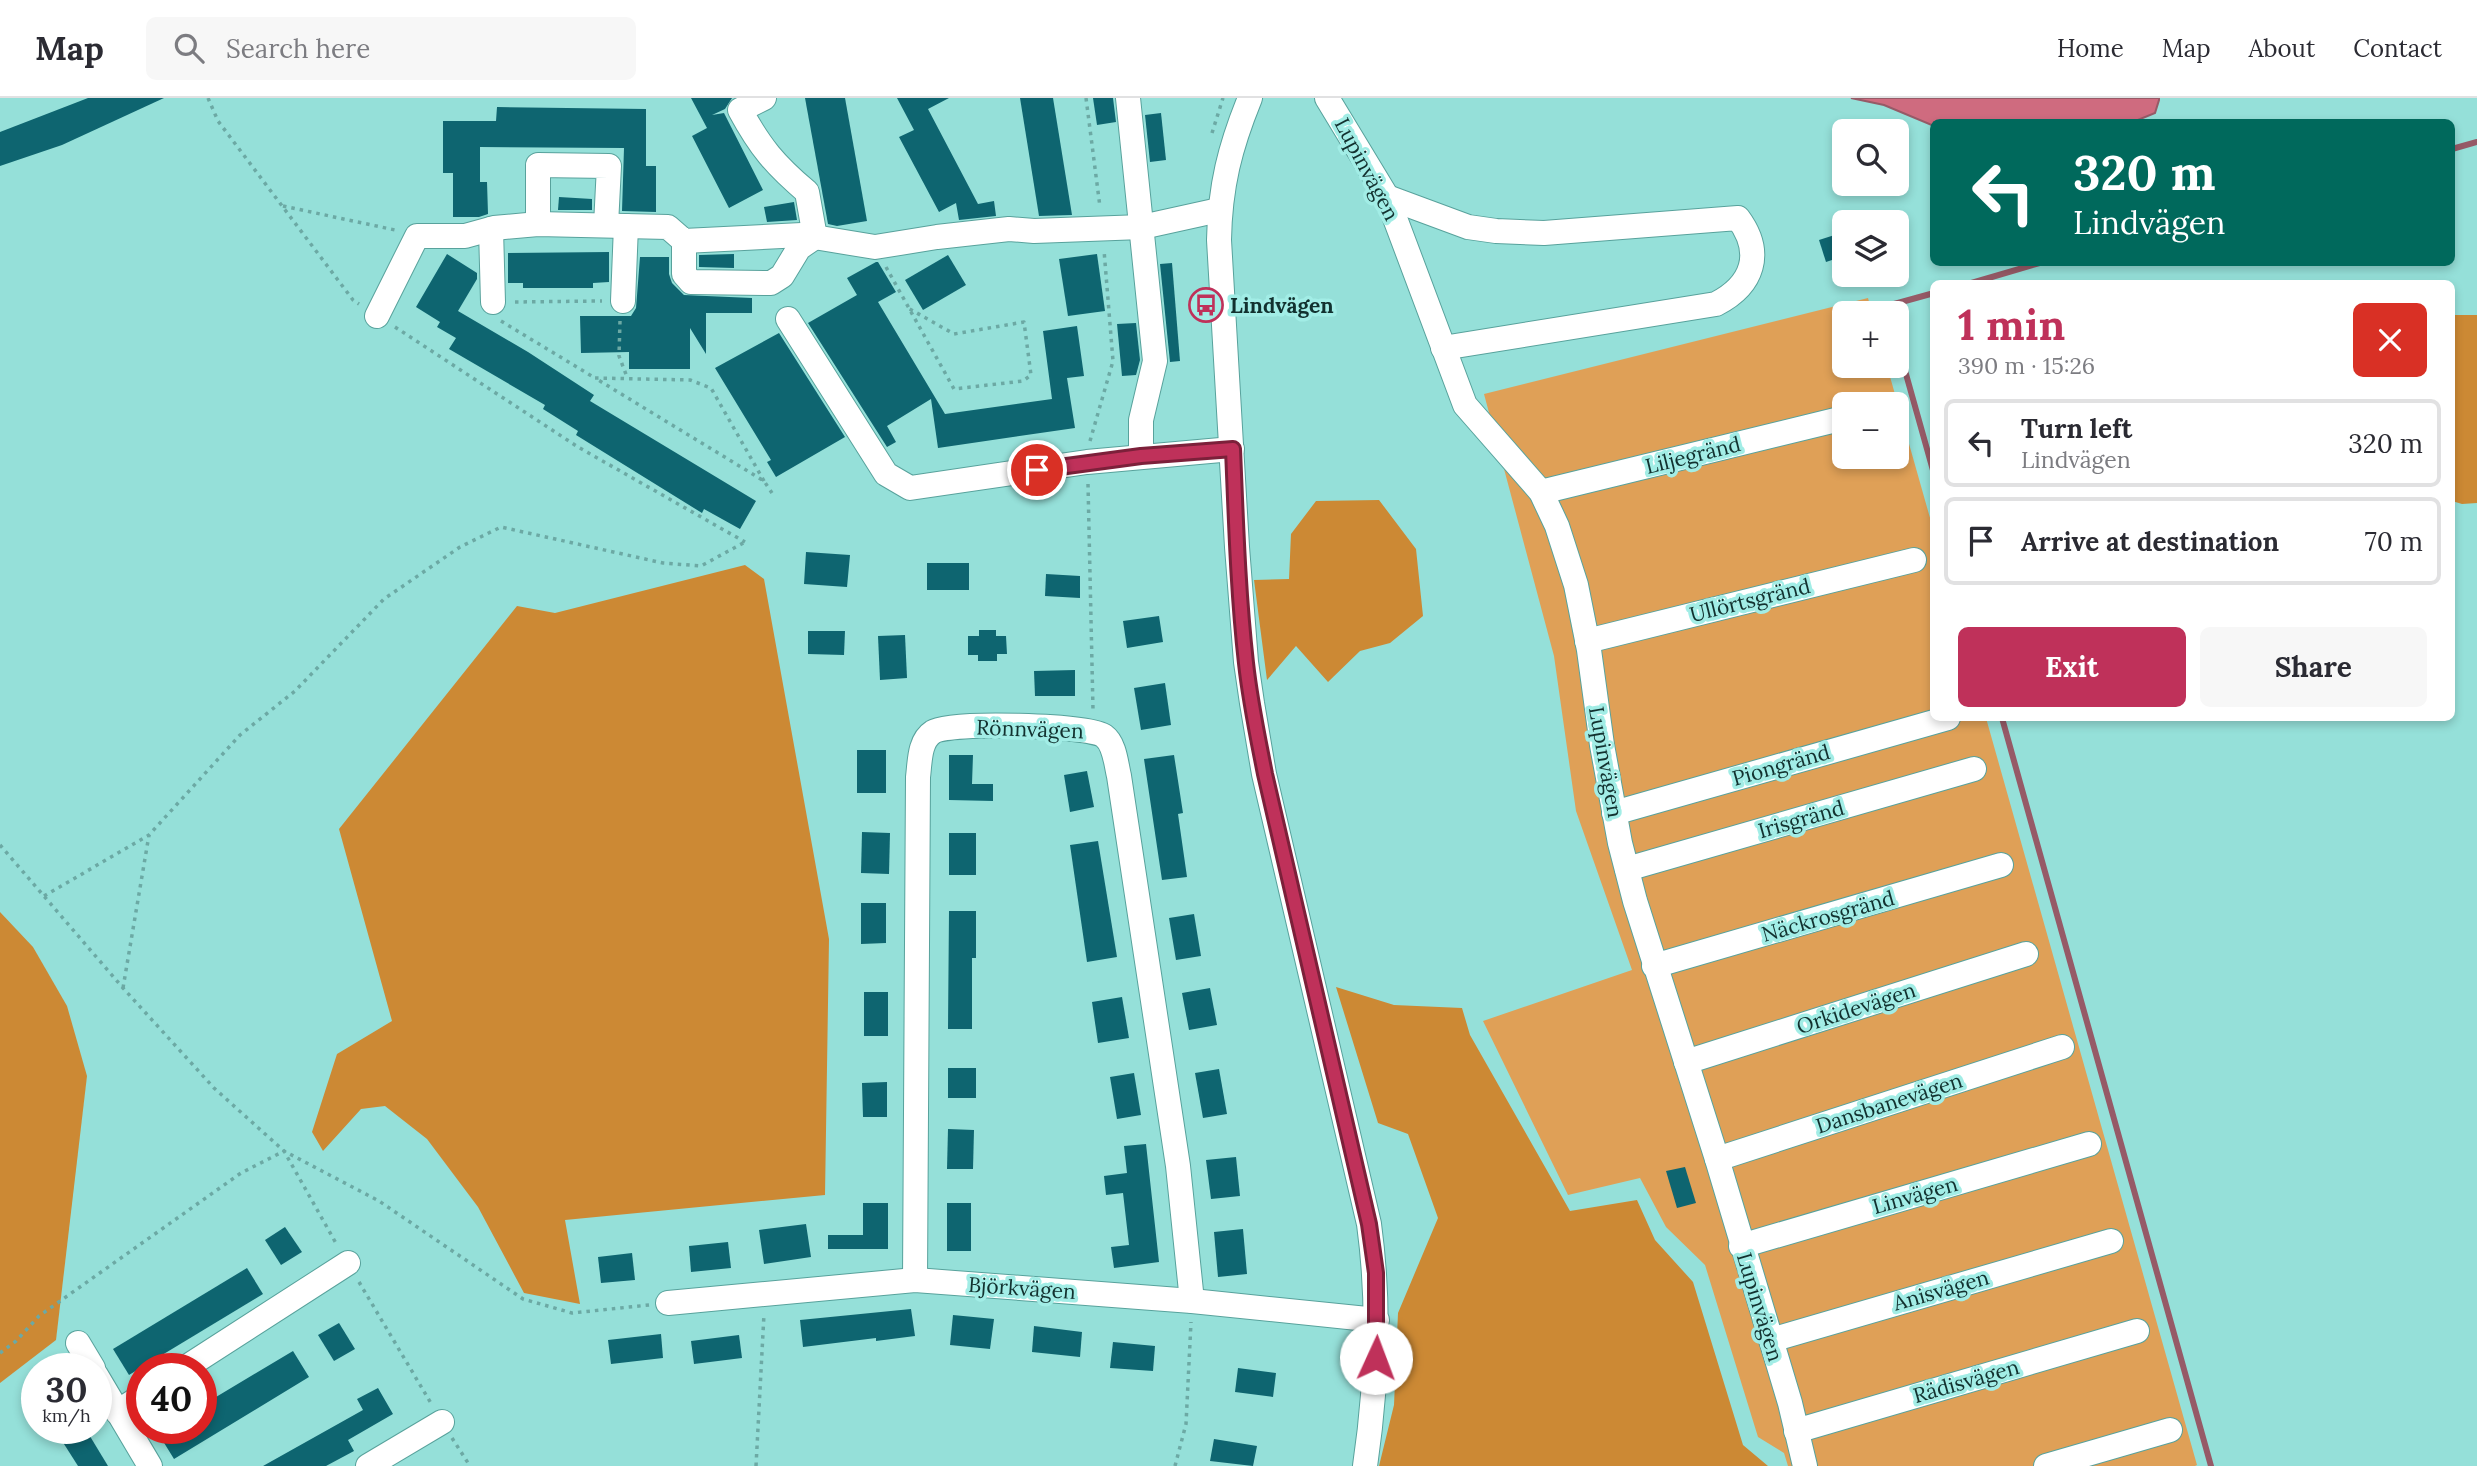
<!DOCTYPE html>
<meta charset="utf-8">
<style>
:root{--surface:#fff;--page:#f7f7f7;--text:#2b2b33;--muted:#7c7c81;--line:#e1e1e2;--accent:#bf315a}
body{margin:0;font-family:Lora,serif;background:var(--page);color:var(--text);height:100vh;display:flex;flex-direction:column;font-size:26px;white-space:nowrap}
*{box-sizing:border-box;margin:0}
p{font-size:23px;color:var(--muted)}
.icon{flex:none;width:38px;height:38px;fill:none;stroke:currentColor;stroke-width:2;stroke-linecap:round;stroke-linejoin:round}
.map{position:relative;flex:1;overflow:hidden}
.sheet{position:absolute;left:1930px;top:182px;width:525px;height:441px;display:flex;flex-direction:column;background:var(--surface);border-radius:10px;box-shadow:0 4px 10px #0003}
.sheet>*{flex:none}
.banner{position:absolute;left:1930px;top:21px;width:525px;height:147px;border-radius:10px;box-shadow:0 4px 10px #0003;background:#00695c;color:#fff;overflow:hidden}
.controls{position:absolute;left:1832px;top:21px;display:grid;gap:14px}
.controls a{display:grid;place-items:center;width:77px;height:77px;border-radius:10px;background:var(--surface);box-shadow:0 4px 10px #0003;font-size:35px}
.speed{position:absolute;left:21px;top:1255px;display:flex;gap:14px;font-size:35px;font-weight:700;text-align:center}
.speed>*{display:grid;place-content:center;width:91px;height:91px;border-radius:50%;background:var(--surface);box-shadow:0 4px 10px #0003;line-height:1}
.speed small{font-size:18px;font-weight:400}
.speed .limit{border:10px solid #d22;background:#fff;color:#111}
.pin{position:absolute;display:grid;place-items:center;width:60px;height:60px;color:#fff;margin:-30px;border:4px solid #fff;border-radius:50%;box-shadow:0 2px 7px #0007}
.me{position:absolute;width:77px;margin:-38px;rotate:2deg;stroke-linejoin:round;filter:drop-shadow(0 0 5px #0008)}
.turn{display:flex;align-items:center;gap:24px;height:147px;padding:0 28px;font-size:32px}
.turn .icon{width:91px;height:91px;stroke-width:2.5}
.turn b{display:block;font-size:49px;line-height:60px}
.round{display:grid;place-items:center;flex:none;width:74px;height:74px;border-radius:10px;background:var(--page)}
.head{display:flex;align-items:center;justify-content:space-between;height:119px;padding:0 28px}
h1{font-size:42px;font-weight:700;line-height:52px;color:var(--accent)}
.button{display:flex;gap:14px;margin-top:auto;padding:14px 28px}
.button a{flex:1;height:80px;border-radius:10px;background:var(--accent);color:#fff;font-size:28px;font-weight:700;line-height:80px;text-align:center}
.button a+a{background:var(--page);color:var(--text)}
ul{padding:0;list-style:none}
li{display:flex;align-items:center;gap:21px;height:88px;margin:0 14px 10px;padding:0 14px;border:4px solid var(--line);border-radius:10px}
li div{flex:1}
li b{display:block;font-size:26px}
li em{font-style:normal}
header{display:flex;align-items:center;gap:42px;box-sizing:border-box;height:98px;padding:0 35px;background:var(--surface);border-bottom:2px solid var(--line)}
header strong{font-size:33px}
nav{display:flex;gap:38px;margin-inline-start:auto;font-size:24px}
.search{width:490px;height:63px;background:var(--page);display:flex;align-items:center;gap:18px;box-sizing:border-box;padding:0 24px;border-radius:10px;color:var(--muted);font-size:26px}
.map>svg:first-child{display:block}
</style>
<header>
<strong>Map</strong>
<div class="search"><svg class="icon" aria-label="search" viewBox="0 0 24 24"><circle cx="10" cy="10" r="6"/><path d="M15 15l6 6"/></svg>Search here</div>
<nav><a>Home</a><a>Map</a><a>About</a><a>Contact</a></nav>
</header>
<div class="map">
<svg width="2477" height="1368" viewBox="0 0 2477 1368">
<rect width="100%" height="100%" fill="#95e0d9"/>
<path fill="#dfa057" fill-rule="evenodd" d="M1868,200L1872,215H1844V268H1887L1934,434V620H1986L2197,1367L2195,1368H1788L1784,1355L1758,1339L1705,1167L1666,1129L1640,1080L1568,1097L1483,923L1632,872L1576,713L1554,558L1484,296ZM1844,306H1897V359H1844Z"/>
<g fill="#cc8934">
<path d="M2452,217H2477V405L2462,406L2452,403Z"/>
<path d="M1379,402L1416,451L1423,518L1390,545L1360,553L1328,584L1296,548L1267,582L1254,482L1289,481L1291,436L1316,403Z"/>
<path d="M745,467L764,481L829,841L825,1097L565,1122L580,1206L524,1195L478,1109L427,1041L385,1008L361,1011L323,1053L312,1034L337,956L392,923L339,731L517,508L555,515Z"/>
<path d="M0,814L33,849L67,908L87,978L56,1242L0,1285Z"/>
<path d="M1336,889L1394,907L1462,910L1470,937L1570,1113L1637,1102L1655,1142L1693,1184L1743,1347L1768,1368H1379L1394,1307L1398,1215L1438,1120L1408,1036L1378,1025Z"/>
</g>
<path fill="#cf6b7f" stroke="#965a67" stroke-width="2" d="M1851,0H2159V2L2155,15L2133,24H1934V28L1884,7Z"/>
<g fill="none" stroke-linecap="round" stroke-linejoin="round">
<g stroke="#965a67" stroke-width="6">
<path d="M2452,51L2477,44"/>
<path d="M1968,186L2043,164"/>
<path d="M1889,215L1887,208L1934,195"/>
<path d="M1897,244L1934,376"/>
<path d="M2002,620L2211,1368"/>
</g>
</g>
<g fill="#0e6570">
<path d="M88,0H164L62,47L0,68V34Z"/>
<path d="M691,0H732L725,11L712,17L724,15L763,92L729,110L692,38L707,30Z"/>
<path d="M805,0H845L867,123L837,128L828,126Z"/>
<path d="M897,0H949L928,11L978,106L994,103L996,118L959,122L956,105L939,114L899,39L914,32Z"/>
<path d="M1020,0H1053L1072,117L1039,118Z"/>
<path d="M1093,0H1113L1116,24L1097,27Z"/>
<path d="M497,9L646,11V68H656V114L622,113L624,50L480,49V84H487L488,116L479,119H453V75H443V23H496Z"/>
<path d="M1161,15L1166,62L1150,64L1145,17Z"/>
<path d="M559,99L592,101V112H558Z"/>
<path d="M794,104L797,122L767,124L764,109Z"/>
<path d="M1844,134V158L1826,164L1819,142Z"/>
<path d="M609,154V184L593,185V190H523V185H508V155Z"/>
<path d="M447,156L477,175V181L458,213L528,254L594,297L590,303L756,403L740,431L704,411L702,415L576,337L578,333L543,311L545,307L449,251L456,240L437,229L440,224L416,209Z"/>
<path d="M734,156V170L699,169V157Z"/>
<path d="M1097,156L1105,213L1068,218L1059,161Z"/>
<path d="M948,157L966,187L923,212L905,182Z"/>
<path d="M640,159H669V176L672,185L684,197L752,200V215H706V256L690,230V271H629V254L581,255L580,218H631L636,210Z"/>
<path d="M876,164H878L896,194L878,204L945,316L1052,301L1043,233L1077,228L1084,278L1067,280L1075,330L938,350L931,301L887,328L896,344L887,349L808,225L857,197L847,180Z"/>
<path d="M1172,165L1180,263L1170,264L1160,166Z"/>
<path d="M1136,225L1140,262L1136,277L1122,278L1117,226Z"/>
<path d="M779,235L845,339L776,379L767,364L771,362L715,270Z"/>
<path d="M806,454L850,457L847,489L804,486Z"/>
<rect x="927" y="465" width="42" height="27"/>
<path d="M1046,476L1080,478V500L1045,498Z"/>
<path d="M1159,518L1163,544L1127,550L1123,523Z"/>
<path d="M979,532H996V538H1006L1007,556H997V563H978V557H968V538H979Z"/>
<path d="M808,533H845L844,557L808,556Z"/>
<path d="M905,537L907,580L880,582L878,538Z"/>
<path d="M1075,572V598H1035L1034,573Z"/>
<path d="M1165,585L1171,627L1141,632L1134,590Z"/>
<rect x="857" y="652" width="29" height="43"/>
<path d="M949,657H973L972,686H993V703L949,702Z"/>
<path d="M1174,657L1183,715L1178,716L1187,779L1162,782L1144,661Z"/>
<path d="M1087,673L1094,709L1070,714L1064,677Z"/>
<path d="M862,734L890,735L889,776L861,775Z"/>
<rect x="949" y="735" width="27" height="42"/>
<path d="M1098,743L1117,859L1087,864L1070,747Z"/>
<path d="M861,805H886V845L861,846Z"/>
<path d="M949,813H976V860H972V931H948Z"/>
<path d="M1194,816L1201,858L1176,862L1169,820Z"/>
<path d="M1210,890L1217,927L1189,932L1182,895Z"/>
<rect x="864" y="894" width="24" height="44"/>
<path d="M1122,899L1129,940L1098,945L1092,904Z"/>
<rect x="948" y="970" width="28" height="30"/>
<path d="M1219,971L1227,1016L1203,1020L1195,975Z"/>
<path d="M1134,975L1141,1017L1117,1021L1110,979Z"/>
<path d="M887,984V1019H863L862,985Z"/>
<path d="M948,1031L974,1032L973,1071H947Z"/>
<path d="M1146,1046L1159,1164L1114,1170L1111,1149L1129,1147L1123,1095L1106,1097L1104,1078L1127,1075L1124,1048Z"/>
<path d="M1236,1059L1240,1098L1211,1101L1206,1062Z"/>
<path d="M1685,1069L1696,1105L1677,1110L1666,1073Z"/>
<path d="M863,1105H888V1151H828V1137H863Z"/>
<rect x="947" y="1105" width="24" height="48"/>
<path d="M806,1126L811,1159L764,1166L759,1132Z"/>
<path d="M285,1129L302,1154L281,1167L265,1142Z"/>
<path d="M1243,1131L1247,1176L1218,1179L1214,1134Z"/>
<path d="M728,1144L731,1170L691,1174L689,1148Z"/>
<path d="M632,1155L635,1182L601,1185L598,1159Z"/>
<path d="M247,1170L263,1196L129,1277L113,1251Z"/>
<path d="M911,1211L915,1238L876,1243V1240L803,1249L800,1222Z"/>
<path d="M953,1217L994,1221L990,1251L950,1247Z"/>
<path d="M339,1225L355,1251L334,1263L318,1237Z"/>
<path d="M1034,1228L1082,1234L1080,1259L1032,1254Z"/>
<path d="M661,1236L663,1260L611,1266L608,1242Z"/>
<path d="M739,1237L742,1260L694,1266L691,1243Z"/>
<path d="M1113,1244L1155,1248L1153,1273L1110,1270Z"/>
<path d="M293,1253L309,1279L174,1361L158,1335L166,1330H201V1308Z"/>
<path d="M1238,1270L1276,1275L1273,1299L1235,1294Z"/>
<path d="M378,1290L393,1316L348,1342L354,1353L326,1368H263L363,1312L357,1301Z"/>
<path d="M81,1330H85L108,1368H78L64,1346V1340Z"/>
<path d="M1214,1341L1257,1348L1253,1368L1210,1363Z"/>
</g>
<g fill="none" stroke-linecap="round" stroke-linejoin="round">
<g stroke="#58a29c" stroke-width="26">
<g id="minor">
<path d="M1128,0L1155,263L1141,322V358"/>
<path d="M1250,0C1230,49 1220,88 1219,142L1237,449L1246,564L1252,605L1264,676L1369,1126C1380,1207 1377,1287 1365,1368"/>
<path d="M1327,0L1387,99L1465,307L1541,394L1557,428L1576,487L1589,552L1602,647L1620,745L1635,803L1717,1061L1790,1305L1805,1368"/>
<path d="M1387,99L1468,129L1496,133L1544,135L1738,120C1764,155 1753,187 1716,206L1443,250"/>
<path d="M538,126V67L609,68L606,127"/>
<path d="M491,131L493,204"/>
<path d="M684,143V176L691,184L771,185L782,178L799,150L815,139L807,94C775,67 760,49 740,12L764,0"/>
<path d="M623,203L626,128"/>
<path d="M377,218L417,138H465L494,130L538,126L668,129L684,143L802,137L875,149L937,139L1009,131L1034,133L1142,129L1219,112"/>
<path d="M788,221L886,376L910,390L1087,364L1232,351"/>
<path d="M1541,394L1844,320"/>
<path d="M1587,543L1914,462"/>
<path d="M1614,715L1948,620"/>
<path d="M1627,771L1974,671"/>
<path d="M1654,868L2001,767"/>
<path d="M1686,964L2026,856"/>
<path d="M1717,1061L2062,949"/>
<path d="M1741,1148L2089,1046"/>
<path d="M915,1182L918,679C920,664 919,643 933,634C949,623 1089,627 1104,638C1115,646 1116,666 1119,678L1178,1068L1192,1203"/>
<path d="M668,1205L915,1182L1192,1203L1377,1222"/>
<path d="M1771,1242L2111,1143"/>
<path d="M78,1245L93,1270"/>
<path d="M185,1270L348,1165"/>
<path d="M96,1277L150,1368"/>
<path d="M117,1314L142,1298"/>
<path d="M1796,1333L2137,1233"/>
<path d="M368,1368L442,1324"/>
<path d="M2046,1368L2170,1332"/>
</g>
</g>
<g stroke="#6ca9a4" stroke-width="3.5" stroke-dasharray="3.5 5" stroke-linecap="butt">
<path d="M208,0L218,23L353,202L359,206"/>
<path d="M1086,0L1100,109"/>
<path d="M1212,35L1223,0"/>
<path d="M283,108L395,132"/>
<path d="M886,169L954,291L1023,283L1031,277L1024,224L954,236L908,210"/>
<path d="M515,204L602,203"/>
<path d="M501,223L595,280"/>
<path d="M620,223L619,258L627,279"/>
<path d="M395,229L578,349L745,444"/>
<path d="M1090,343L1113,263L1104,152"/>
<path d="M764,383L711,290L690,282L595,280L764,383L772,395"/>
<path d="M1088,386L1093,612"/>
<path d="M0,747L123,890L214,990L284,1053L379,1103L523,1201L572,1215L649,1207"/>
<path d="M44,798L149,737L240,637L295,593L384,501L460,449L501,429L663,465L701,468L745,444"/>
<path d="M123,890L149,737"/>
<path d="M359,1184L432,1307"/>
<path d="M0,1255L16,1243L39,1218L241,1075L284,1053L337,1147"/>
<path d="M452,1340L470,1368"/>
<path d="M756,1368L764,1216"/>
<path d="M1175,1368L1186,1326L1191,1224"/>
</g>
<use href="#minor" stroke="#fff" stroke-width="24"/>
</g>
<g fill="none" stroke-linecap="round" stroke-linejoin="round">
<g stroke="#7c203a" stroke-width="18">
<path id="route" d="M1037,372L1141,358L1233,351C1236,423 1238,494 1246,565C1250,603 1258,640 1265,676L1369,1126L1376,1175V1260"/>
</g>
<use href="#route" stroke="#bf315a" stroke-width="12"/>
</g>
<defs>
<g id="bus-ring" transform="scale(1.75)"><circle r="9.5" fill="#a2ede6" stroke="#bf315a" stroke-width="1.5"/><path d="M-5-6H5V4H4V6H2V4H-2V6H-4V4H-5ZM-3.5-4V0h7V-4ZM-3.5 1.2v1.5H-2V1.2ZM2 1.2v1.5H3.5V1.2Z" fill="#bf315a"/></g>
</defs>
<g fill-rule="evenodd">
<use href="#bus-ring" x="1206" y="207"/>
</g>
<g text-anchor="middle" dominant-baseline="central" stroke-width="7" stroke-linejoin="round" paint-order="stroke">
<g font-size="21" fill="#12312f" stroke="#a2ede6">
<text transform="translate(1367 71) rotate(62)">Lupinvägen</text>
<text transform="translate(1693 357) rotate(-14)">Liljegränd</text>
<text transform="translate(1750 502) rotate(-14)">Ullörtsgränd</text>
<text transform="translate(1030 631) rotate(2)">Rönnvägen</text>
<text transform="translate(1606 664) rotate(80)">Lupinvägen</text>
<text transform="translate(1781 667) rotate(-16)">Piongränd</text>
<text transform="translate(1801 721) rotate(-16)">Irisgränd</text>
<text transform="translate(1828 818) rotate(-16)">Näckrosgränd</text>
<text transform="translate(1856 910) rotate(-18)">Orkidevägen</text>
<text transform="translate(1889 1005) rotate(-18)">Dansbanevägen</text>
<text transform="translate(1915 1097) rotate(-16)">Linvägen</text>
<text transform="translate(1022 1190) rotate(4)">Björkvägen</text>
<text transform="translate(1941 1192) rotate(-16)">Anisvägen</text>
<text transform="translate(1760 1209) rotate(73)">Lupinvägen</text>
<text transform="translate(1966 1283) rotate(-16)">Rädisvägen</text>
</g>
<g font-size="21" font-weight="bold" fill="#12312f" stroke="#a2ede6" text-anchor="start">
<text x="1230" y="207">Lindvägen</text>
</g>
</g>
</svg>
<div class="controls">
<a><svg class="icon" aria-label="search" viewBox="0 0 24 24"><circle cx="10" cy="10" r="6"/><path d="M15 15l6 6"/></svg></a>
<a><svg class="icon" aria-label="layers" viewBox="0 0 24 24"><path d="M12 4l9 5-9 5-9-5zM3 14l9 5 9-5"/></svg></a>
<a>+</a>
<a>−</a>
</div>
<div class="speed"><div>30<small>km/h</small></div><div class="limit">40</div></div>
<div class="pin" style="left:1037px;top:372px;background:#d93025"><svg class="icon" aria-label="arrive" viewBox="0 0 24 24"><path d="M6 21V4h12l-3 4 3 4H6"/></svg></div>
<svg class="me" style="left:1376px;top:1260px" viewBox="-20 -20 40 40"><circle r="19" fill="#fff"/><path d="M0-13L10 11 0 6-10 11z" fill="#bf315a"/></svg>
<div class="banner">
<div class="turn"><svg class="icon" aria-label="left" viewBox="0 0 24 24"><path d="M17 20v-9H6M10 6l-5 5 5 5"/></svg><div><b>320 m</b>Lindvägen</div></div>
</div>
<section class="sheet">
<div class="head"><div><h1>1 min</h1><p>390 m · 15:26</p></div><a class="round" style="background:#d93025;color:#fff"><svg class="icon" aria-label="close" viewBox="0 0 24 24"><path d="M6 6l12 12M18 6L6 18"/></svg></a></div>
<ul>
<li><svg class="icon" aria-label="left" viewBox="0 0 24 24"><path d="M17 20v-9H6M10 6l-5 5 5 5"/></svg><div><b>Turn left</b><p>Lindvägen</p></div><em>320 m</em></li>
<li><svg class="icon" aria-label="arrive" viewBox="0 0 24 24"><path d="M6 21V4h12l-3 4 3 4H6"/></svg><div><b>Arrive at destination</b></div><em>70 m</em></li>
</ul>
<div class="button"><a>Exit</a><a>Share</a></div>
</section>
</div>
